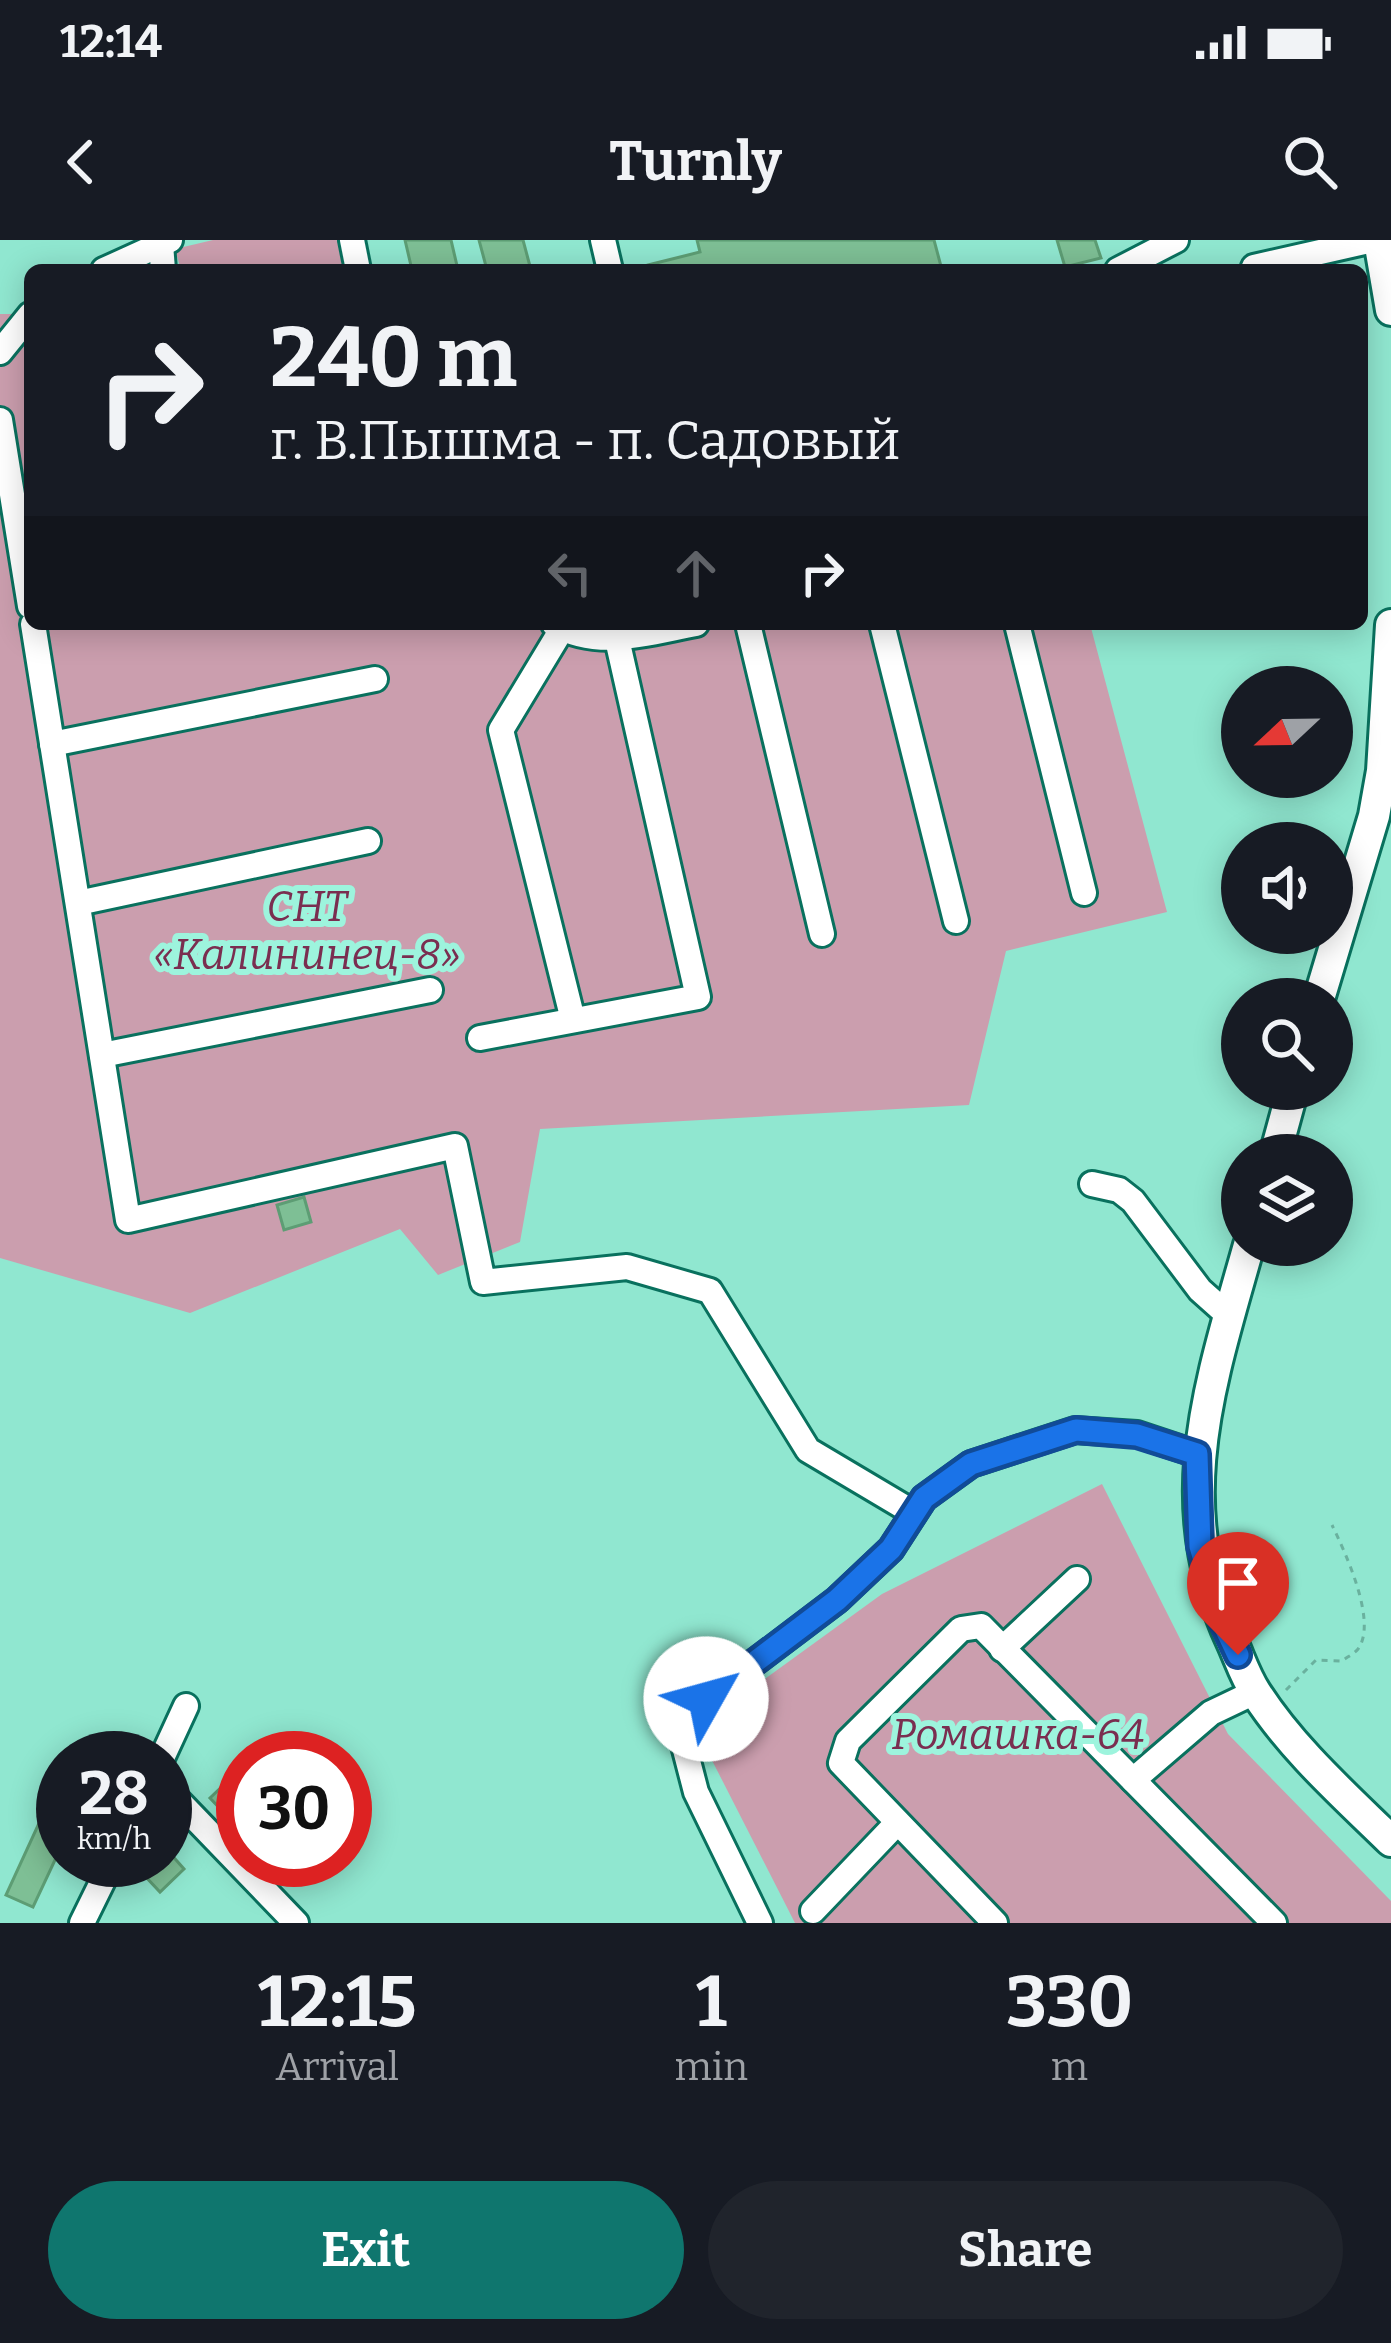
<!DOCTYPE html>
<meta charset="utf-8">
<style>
:root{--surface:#171b24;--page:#20242c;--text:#f1f3f6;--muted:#9ea1a6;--accent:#0f766e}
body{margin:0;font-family:Bitter,serif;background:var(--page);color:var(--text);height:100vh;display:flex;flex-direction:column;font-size:45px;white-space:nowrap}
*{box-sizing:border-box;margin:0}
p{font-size:39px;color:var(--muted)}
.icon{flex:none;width:66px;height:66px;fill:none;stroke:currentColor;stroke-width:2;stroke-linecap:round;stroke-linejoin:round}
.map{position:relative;height:1683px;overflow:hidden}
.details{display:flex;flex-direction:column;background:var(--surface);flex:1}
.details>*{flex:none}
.guide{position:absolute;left:24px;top:24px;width:1344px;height:366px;border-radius:18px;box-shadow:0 6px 30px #0003;background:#171b24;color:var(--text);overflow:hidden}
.needle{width:78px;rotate:248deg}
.buttons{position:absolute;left:1221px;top:426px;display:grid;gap:24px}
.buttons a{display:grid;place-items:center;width:132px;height:132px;border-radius:50%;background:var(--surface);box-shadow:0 6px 30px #0003;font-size:60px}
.speed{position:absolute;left:36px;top:1491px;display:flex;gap:24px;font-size:60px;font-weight:700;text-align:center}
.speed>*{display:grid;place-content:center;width:156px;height:156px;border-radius:50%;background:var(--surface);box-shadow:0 6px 30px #0003;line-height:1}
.speed small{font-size:30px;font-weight:400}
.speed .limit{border:18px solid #d22;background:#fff;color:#111}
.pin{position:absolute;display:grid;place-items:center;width:102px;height:102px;color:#fff;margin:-123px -51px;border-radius:50% 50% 50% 0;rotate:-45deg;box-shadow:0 0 12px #0007}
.pin .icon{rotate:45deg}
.me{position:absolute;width:132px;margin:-66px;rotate:52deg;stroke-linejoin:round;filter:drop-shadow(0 0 9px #0008)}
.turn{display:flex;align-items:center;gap:42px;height:252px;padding:0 48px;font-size:54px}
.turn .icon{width:156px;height:156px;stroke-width:2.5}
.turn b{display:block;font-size:84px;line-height:102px}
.lanes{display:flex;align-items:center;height:114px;padding:0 48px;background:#0003;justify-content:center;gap:60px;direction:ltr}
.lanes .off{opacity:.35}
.eta{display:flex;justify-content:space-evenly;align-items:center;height:204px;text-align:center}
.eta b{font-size:72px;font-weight:700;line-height:84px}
.button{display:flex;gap:24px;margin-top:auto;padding:24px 48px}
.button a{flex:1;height:138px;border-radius:72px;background:var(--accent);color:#fff;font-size:48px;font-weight:700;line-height:138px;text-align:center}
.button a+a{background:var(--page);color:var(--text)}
.status{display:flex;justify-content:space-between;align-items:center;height:84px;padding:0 60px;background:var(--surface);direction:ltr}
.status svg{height:33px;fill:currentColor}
header{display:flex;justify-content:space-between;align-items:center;height:156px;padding:0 48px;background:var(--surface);font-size:54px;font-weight:700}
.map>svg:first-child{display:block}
</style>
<div class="status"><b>12:14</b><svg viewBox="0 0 49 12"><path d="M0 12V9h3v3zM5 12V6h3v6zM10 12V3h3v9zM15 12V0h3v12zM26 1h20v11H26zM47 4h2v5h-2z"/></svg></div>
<header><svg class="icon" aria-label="back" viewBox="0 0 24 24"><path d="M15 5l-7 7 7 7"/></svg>Turnly<svg class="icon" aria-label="search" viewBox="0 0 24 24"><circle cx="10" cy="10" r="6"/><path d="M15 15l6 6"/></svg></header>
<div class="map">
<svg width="1391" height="1683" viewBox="0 0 1391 1683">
<rect width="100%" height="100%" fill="#90e7d0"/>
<g fill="#cb9eae">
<path d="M213,0H360L366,30H181L175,9Z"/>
<path d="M0,74H30V384H1090L1167,672L1006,711L969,865L540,889L520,1002L438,1035L400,989L190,1073L0,1018Z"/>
<path d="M1102,1244L1228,1494L1391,1661V1683H795L696,1489L882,1354Z"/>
</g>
<g fill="#7ebf95" stroke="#5d9d74" stroke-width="3">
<path d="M405,0H451L458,30H412Z"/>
<path d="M479,0H523L531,30H487Z"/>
<path d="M697,0H934L942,30H648V25L700,12Z"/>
<path d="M1057,0H1095L1101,18L1065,27Z"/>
<path d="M304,957L311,982L284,990L277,965Z"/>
<path d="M63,1531V1603L33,1667L6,1655Z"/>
<path d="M234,1535L243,1545V1559L226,1575L210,1558Z"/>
<path d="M169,1612L184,1629L160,1652L144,1635L165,1620Z"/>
</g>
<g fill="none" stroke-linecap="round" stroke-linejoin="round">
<g stroke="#09715e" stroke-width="30">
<g id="minor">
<path d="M352,0L358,30"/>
<path d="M603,0L610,30"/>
<path d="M161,4L163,30"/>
<path d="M1254,27L1373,0"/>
<path d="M104,30L170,0"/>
<path d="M1118,30L1176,0"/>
<path d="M0,112L30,75"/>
<path d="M0,180L30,366"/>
<path d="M33,384L128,980L455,906L483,1042L627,1027L710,1051L808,1210L914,1273"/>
<path d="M554,384C599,410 648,393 696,384"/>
<path d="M748,384L822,694"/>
<path d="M882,384L956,681"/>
<path d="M1017,384L1084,653"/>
<path d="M562,389L501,490L573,780"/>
<path d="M52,504L375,439"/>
<path d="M78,663L368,601"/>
<path d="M480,798L698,757L617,399"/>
<path d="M102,815L430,750"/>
<path d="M1092,944L1119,950L1133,961L1200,1050L1228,1075"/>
<path d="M1002,1409L1077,1339"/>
<path d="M162,1518L186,1466"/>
<path d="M1133,1540L1211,1473L1255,1452"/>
<path d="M165,1547L296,1683"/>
<path d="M813,1671L897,1583"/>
<path d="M82,1683L113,1620"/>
<path d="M760,1683L696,1552L682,1498L706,1459L837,1360L891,1309L924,1258L971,1224L1075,1190L1137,1194L1197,1214"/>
<path d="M995,1683L841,1523L848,1501L961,1389L981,1386L1274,1683"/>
</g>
</g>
<g stroke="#09715e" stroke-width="36">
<g id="major">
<path d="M1379,0L1391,70"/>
<path d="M1319,759L1374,576L1382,531L1391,385"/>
<path d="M1275,915L1293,849"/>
<path d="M1249,1005C1210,1144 1167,1264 1233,1404C1240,1420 1246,1438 1256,1453C1292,1509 1344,1555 1391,1601"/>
</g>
</g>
<path stroke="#6ab19e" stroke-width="3" stroke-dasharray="6 6" stroke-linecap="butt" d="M1286,1450L1316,1420L1342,1421C1347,1417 1354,1414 1358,1409C1378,1382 1345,1312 1332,1285"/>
<use href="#minor" stroke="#fff" stroke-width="24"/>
<use href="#major" stroke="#fff" stroke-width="30"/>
</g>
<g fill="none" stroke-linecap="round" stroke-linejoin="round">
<g stroke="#114b97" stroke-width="30">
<path id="route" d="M706,1459L837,1360L891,1309L924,1258L971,1224L1076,1190L1137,1195L1197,1214L1200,1306L1221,1379L1238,1415"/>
</g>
<use href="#route" stroke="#1a73e8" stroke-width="21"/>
</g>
<g text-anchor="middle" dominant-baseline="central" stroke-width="12" stroke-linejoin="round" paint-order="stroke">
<g font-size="42" font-style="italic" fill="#7a2e50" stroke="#9df4dd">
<text x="307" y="667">СНТ<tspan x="307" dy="48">«Калининец-8»</tspan></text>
<text x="1018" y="1495">Ромашка-64</text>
</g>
</g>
</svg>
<div class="buttons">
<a><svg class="needle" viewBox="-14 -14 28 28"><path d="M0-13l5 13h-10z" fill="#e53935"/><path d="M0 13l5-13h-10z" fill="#9ea1a6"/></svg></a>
<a><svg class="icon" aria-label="sound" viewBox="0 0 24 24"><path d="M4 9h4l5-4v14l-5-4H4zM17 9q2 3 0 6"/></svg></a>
<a><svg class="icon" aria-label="search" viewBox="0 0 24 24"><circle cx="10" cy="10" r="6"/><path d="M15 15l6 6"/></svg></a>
<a><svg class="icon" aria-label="layers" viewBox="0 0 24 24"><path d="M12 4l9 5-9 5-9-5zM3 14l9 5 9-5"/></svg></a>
</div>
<div class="speed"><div>28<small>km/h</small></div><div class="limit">30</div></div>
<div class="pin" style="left:1238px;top:1415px;background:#d93025"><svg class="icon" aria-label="arrive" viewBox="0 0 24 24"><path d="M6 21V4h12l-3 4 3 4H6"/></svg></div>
<svg class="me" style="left:706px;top:1459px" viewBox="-20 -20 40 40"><circle r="19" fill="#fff"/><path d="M0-13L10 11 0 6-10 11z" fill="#1a73e8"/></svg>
<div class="guide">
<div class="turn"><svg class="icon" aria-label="right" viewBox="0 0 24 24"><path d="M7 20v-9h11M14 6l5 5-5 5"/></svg><div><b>240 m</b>г. В.Пышма - п. Садовый</div></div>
<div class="lanes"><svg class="icon off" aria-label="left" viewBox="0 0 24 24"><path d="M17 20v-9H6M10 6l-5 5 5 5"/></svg><svg class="icon off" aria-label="ahead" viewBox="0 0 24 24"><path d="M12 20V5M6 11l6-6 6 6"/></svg><svg class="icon" aria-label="right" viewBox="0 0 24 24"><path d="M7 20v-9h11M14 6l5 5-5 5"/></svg></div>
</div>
</div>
<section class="details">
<div class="eta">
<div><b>12:15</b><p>Arrival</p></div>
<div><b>1</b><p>min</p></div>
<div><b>330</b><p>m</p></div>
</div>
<div class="button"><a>Exit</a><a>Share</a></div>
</section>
